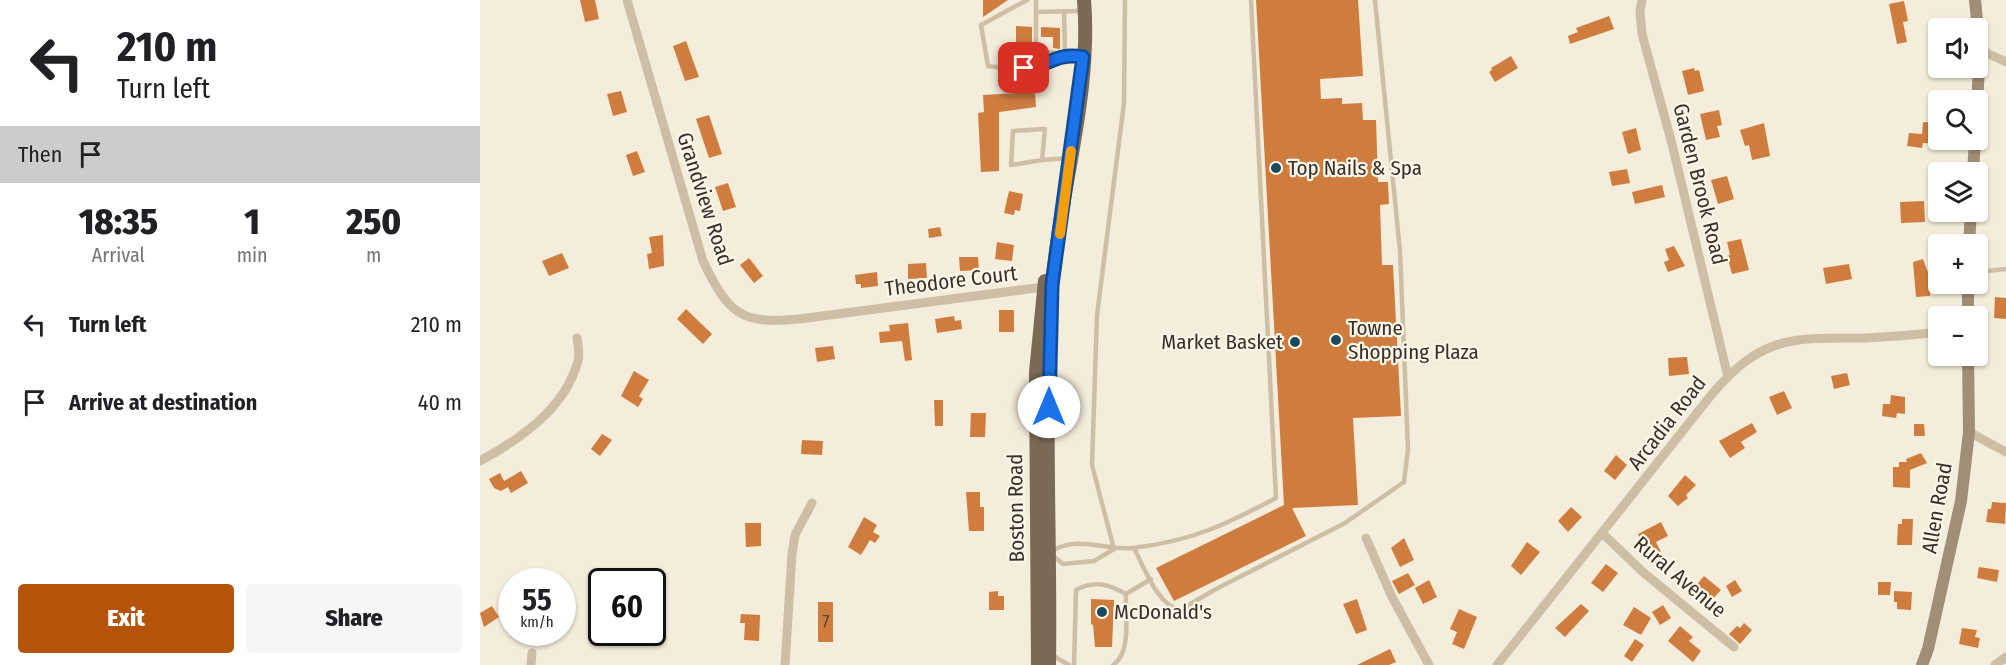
<!DOCTYPE html>
<meta charset="utf-8">
<style>
:root{--surface:#fff;--page:#f6f6f6;--text:#202124;--muted:#757577;--accent:#b45309}
body{margin:0;font-family:"Fira Sans Condensed",sans-serif;background:var(--page);color:var(--text);height:100vh;display:flex;flex-direction:column;font-size:22px;white-space:nowrap}
*{box-sizing:border-box;margin:0}
p{font-size:20px;color:var(--muted)}
.icon{flex:none;width:33px;height:33px;fill:none;stroke:currentColor;stroke-width:2;stroke-linecap:round;stroke-linejoin:round}
.map{position:relative;flex:1;overflow:hidden}
.details{display:flex;flex-direction:column;background:var(--surface);width:480px}
.details>*{flex:none}
.top-card{background:#fff;color:var(--text);overflow:hidden}
.controls{position:absolute;left:1448px;top:18px;display:grid;gap:12px}
.controls a{display:grid;place-items:center;width:60px;height:60px;border-radius:6px;background:var(--surface);box-shadow:0 2px 4px #0004;font-size:30px}
.speed{position:absolute;left:18px;top:568px;display:flex;gap:12px;font-size:30px;font-weight:700;text-align:center}
.speed>*{display:grid;place-content:center;width:78px;height:78px;border-radius:50%;background:var(--surface);box-shadow:0 2px 4px #0004;line-height:1}
.speed small{font-size:15px;font-weight:400}
.speed .limit{border:3px solid #111;border-radius:9px;background:#fff;color:#111}
.pin{position:absolute;display:grid;place-items:center;width:51px;height:51px;color:#fff;margin:-26px;border-radius:12px;box-shadow:0 3px 9px #0006}
.me{position:absolute;width:66px;margin:-33px;rotate:0deg;stroke-linejoin:round;filter:drop-shadow(0 0 4px #0008)}
.turn{display:flex;align-items:center;gap:21px;height:126px;padding:0 18px;font-size:27px}
.turn .icon{width:78px;height:78px;stroke-width:2.5}
.turn b{display:block;font-size:42px;line-height:51px}
.then{display:flex;align-items:center;height:57px;padding:0 18px;background:#0003;gap:12px;font-size:22px}
.eta{display:flex;justify-content:space-evenly;align-items:center;height:102px;text-align:center}
.eta b{font-size:36px;font-weight:800;line-height:42px}
.cta{display:flex;gap:12px;margin-top:auto;padding:12px 18px}
.cta a{flex:1;height:69px;border-radius:6px;background:var(--accent);color:#fff;font-size:24px;font-weight:800;line-height:69px;text-align:center}
.cta a+a{background:var(--page);color:var(--text)}
ul{padding:0;list-style:none}
li{display:flex;align-items:center;gap:18px;height:78px;padding:0 18px}
li div{flex:1}
li b{display:block;font-size:22px}
li em{font-style:normal}
main{display:flex;flex:1;min-height:0}
.map>svg:first-child{display:block}
</style>
<main>
<section class="details">
<div class="top-card">
<div class="turn"><svg class="icon" aria-label="left" viewBox="0 0 24 24"><path d="M17 20v-9H6M10 6l-5 5 5 5"/></svg><div><b>210 m</b>Turn left</div></div>
<div class="then">Then<svg class="icon" aria-label="arrive" viewBox="0 0 24 24"><path d="M6 21V4h12l-3 4 3 4H6"/></svg></div>
</div>
<div class="eta">
<div><b>18:35</b><p>Arrival</p></div>
<div><b>1</b><p>min</p></div>
<div><b>250</b><p>m</p></div>
</div>
<ul>
<li><svg class="icon" aria-label="left" viewBox="0 0 24 24"><path d="M17 20v-9H6M10 6l-5 5 5 5"/></svg><div><b>Turn left</b></div><em>210 m</em></li>
<li><svg class="icon" aria-label="arrive" viewBox="0 0 24 24"><path d="M6 21V4h12l-3 4 3 4H6"/></svg><div><b>Arrive at destination</b></div><em>40 m</em></li>
</ul>
<div class="cta"><a>Exit</a><a>Share</a></div>
</section>
<div class="map">
<svg width="1526" height="665" viewBox="0 0 1526 665">
<rect width="100%" height="100%" fill="#f4eddb"/>
<g fill="#ce7d3f">
<path d="M100,0H115L119,19L105,22Z"/>
<path d="M503,0H528L503,17Z"/>
<path d="M776,0H878L883,76L840,79L841,99L862,98V104L882,103L883,120H896L898,182H908L909,204L900,205L902,265H913L921,416L873,418L878,505L812,508L826,536L694,601L676,568L804,505Z"/>
<path d="M1424,1L1428,21L1423,22L1427,42L1417,44L1409,4Z"/>
<path d="M1129,16L1134,29L1090,44L1088,36L1098,32L1096,28Z"/>
<path d="M536,26L552,27V62L526,63V46H536Z"/>
<path d="M561,27L580,28V49L573,48V37H561Z"/>
<path d="M206,41L219,77L205,81L193,46Z"/>
<path d="M1031,56L1038,68L1015,82L1009,72L1012,70L1011,68Z"/>
<path d="M1214,68L1215,71L1219,70L1224,91L1208,95L1202,71Z"/>
<path d="M141,91L147,112L133,116L127,94Z"/>
<path d="M555,92L556,107L519,112V171L501,172L498,113L504,112L503,95Z"/>
<path d="M1239,110L1242,125L1237,126L1240,137L1226,140L1220,114Z"/>
<path d="M229,115L242,154L229,158L216,119Z"/>
<path d="M1443,122L1458,123L1457,144L1443,143L1442,148L1427,146L1429,133L1442,134Z"/>
<path d="M1284,123L1290,156L1272,160L1269,145L1265,146L1260,130Z"/>
<path d="M1156,128L1161,150L1148,154L1142,132Z"/>
<path d="M157,151L165,172L153,176L146,155Z"/>
<path d="M1147,169L1150,183L1132,186L1129,172Z"/>
<path d="M1247,176L1254,199L1238,204L1231,180Z"/>
<path d="M248,183L256,207L243,211L235,187Z"/>
<path d="M1182,185L1185,197L1155,204L1152,192Z"/>
<path d="M529,191L543,194L540,211L535,210L534,215L524,213Z"/>
<path d="M1444,201L1445,222L1421,223L1420,202Z"/>
<path d="M460,227L462,236L449,238L448,229Z"/>
<path d="M183,235L184,266L169,269L167,254L172,253L169,237Z"/>
<path d="M1261,239L1269,270L1252,274L1247,256L1250,255L1247,242Z"/>
<path d="M517,242L534,245L532,261L515,259Z"/>
<path d="M1194,246L1205,266L1188,272L1184,262L1189,260L1185,249Z"/>
<path d="M82,253L89,268L69,276L62,261Z"/>
<path d="M479,257H498L499,270L480,271Z"/>
<path d="M269,258L283,276L274,283L260,265Z"/>
<path d="M1443,259L1450,278V296L1436,297L1433,262Z"/>
<path d="M446,263L447,278L428,279V264Z"/>
<path d="M1369,264L1372,279L1346,284L1343,268Z"/>
<path d="M397,272L398,286L381,288V284H376L375,275Z"/>
<path d="M1515,297L1526,298V319L1514,318Z"/>
<path d="M206,309L232,334L223,344L197,319Z"/>
<rect x="519" y="310" width="15" height="22"/>
<path d="M474,316L475,321L481,320L482,329L457,333L455,319Z"/>
<path d="M428,323L432,360L425,361L422,341L400,343L399,332L410,331L409,325Z"/>
<path d="M353,346L355,359L337,362L335,348Z"/>
<path d="M1207,357L1209,374L1189,376L1188,358Z"/>
<path d="M154,371L169,380L159,396L163,399L158,407L141,396Z"/>
<path d="M1367,373L1370,385L1354,389L1351,376Z"/>
<path d="M1304,391L1312,408L1297,415L1289,397Z"/>
<path d="M1411,395L1425,397V414L1417,413L1416,418L1402,416L1403,404H1410Z"/>
<path d="M454,400H463V426H455Z"/>
<path d="M491,413H506L505,437H490Z"/>
<path d="M1272,423L1277,432L1264,440L1261,442L1265,448L1250,458L1239,441Z"/>
<path d="M1434,424H1444L1445,436H1434Z"/>
<path d="M122,434L132,440L120,456L111,449Z"/>
<path d="M322,440L343,441L342,455L321,454Z"/>
<path d="M1441,453L1447,463L1430,470V488L1413,487V467H1419V462H1427L1426,459Z"/>
<path d="M1136,455L1147,465L1135,480L1124,471Z"/>
<path d="M41,471L48,483L31,493L28,487L21,491L14,488L9,479L20,473L24,481Z"/>
<path d="M1205,475L1216,485L1206,495L1208,498L1198,506L1188,496Z"/>
<path d="M486,492H500V507H504V531H489Z"/>
<path d="M1512,502L1526,503L1525,524L1506,522L1508,509H1511Z"/>
<path d="M1091,507L1102,517L1088,532L1078,521Z"/>
<path d="M384,517L397,525L393,532L400,536L395,543L390,540L381,555L368,547Z"/>
<path d="M1422,519H1433L1432,545H1417L1418,524H1422Z"/>
<path d="M1181,522L1188,536L1176,542L1181,552L1170,557L1158,534Z"/>
<path d="M265,523H281V546L266,547Z"/>
<path d="M924,538L934,560L920,567L911,548Z"/>
<path d="M1047,542L1060,552L1041,575L1031,566Z"/>
<path d="M1126,564L1138,573L1123,592L1111,583Z"/>
<path d="M1499,567L1519,570L1517,582L1497,578Z"/>
<path d="M928,573L935,585L919,594L912,581Z"/>
<path d="M1224,576L1241,590L1231,601L1214,588Z"/>
<path d="M949,580L957,597L943,604L935,588Z"/>
<path d="M1255,580L1262,591L1252,597L1246,586Z"/>
<path d="M1398,582H1411L1410,595H1398Z"/>
<path d="M518,591V596H524V610H509V592Z"/>
<path d="M1414,591L1432,592L1431,610L1417,609V602H1414Z"/>
<path d="M611,599L634,600L632,647H615L613,625L611,624Z"/>
<path d="M877,599L887,630L876,634L863,604Z"/>
<rect x="338" y="602" width="15" height="40"/>
<path d="M1101,604L1109,611L1085,637L1075,628Z"/>
<path d="M1183,605L1191,618L1180,625L1172,612Z"/>
<path d="M12,606L19,617L4,627L0,613Z"/>
<path d="M1154,607L1171,618L1161,635L1143,625Z"/>
<path d="M979,609L997,617L984,649L972,644L977,632L970,629Z"/>
<path d="M261,614L280,615L279,641L264,640L265,623H260Z"/>
<path d="M1264,623L1272,630L1260,644L1249,634L1257,626L1260,628Z"/>
<path d="M1200,626L1213,637L1209,641L1221,651L1213,662L1188,641Z"/>
<path d="M1482,628L1497,630L1495,637L1500,638L1498,648L1479,644Z"/>
<path d="M1155,639L1164,645L1152,662L1144,656Z"/>
<path d="M910,649L916,662L909,665H877Z"/>
</g>
<g fill="none" stroke-linecap="round" stroke-linejoin="round">
<g stroke="#cdbfa6" stroke-width="4.5">
<path d="M547,0L501,25L508,66C543,71 554,69 585,54L584,11"/>
<path d="M601,11L556,12V50L602,57"/>
<path d="M556,12V0"/>
<path d="M562,160L531,165L533,131L565,129L562,160L588,158"/>
<path d="M1497,272L1526,269"/>
<path d="M654,548C664,567 677,605 700,610L736,589L865,523L924,482L928,449L920,251L895,0"/>
<path d="M634,549L612,465L617,315L644,103L645,0"/>
<path d="M572,551C598,535 626,551 653,548C712,541 745,525 796,498L771,0"/>
<path d="M572,555L583,564L614,561L634,549"/>
<path d="M646,594L671,579"/>
<path d="M570,654L589,665"/>
<path d="M594,665L596,590C614,580 629,584 646,594"/>
<path d="M633,665C652,652 645,615 646,594"/>
</g>
<g stroke="#cdbfa6" stroke-width="9">
<path d="M147,0L223,261C248,313 260,325 319,319L564,287"/>
<path d="M1162,0L1160,11L1162,34L1192,144L1248,377"/>
<path d="M1500,50L1526,62"/>
<path d="M1489,432L1526,452"/>
<path d="M0,461C40,439 85,409 98,361C100,355 98,345 97,338"/>
<path d="M1122,533L1164,573L1254,647"/>
<path d="M886,538L912,597L949,665"/>
<path d="M51,665L52,653"/>
<path d="M305,665L312,554L315,535L332,503"/>
<path d="M1017,665L1232,394C1282,335 1313,338 1384,338C1409,337 1433,335 1458,332"/>
<path d="M1515,665L1526,657"/>
</g>
<g stroke="#a08e77" stroke-width="12">
<path d="M1495,0L1500,50L1497,104"/>
<path d="M1493,172L1495,140"/>
<path d="M1489,244L1491,212"/>
<path d="M1488,284V316"/>
<path d="M1442,665L1448,649L1481,501L1489,432L1488,356"/>
</g>
<g stroke="#7b6a58" stroke-width="14">
<path d="M558,665L556,372L565,281"/>
<path d="M569,665C571,540 563,413 572,288C579,193 612,96 604,0"/>
</g>
</g>
<g fill="none" stroke-linecap="round" stroke-linejoin="round">
<g stroke="#114b97" stroke-width="15">
<path id="route" d="M544,68C570,67 574,52 603,57L572,285L569,407"/>
</g>
<use href="#route" stroke="#1a73e8" stroke-width="10"/>
<path stroke="#f59e0b" stroke-width="10" d="M580,234L591,151"/>
</g>
<g fill="#1a4b5d" stroke="#fbf6e8" stroke-width="2">
<circle cx="796" cy="168" r="6"/>
<circle cx="856" cy="340" r="6"/>
<circle cx="815" cy="342" r="6"/>
<circle cx="622" cy="612" r="6"/>
</g>
<g text-anchor="middle" dominant-baseline="central" stroke-width="4.5" stroke-linejoin="round" paint-order="stroke">
<g font-size="18" fill="#5e432d">
<text x="346" y="622">7</text>
</g>
<g font-size="21" fill="#383027" stroke="#fbf6e8" text-anchor="start">
<text x="808" y="168">Top Nails &amp; Spa</text>
<text x="868" y="328">Towne<tspan x="868" dy="24">Shopping Plaza</tspan></text>
<text x="803" y="342" text-anchor="end">Market Basket</text>
<text x="634" y="612">McDonald's</text>
</g>
<g font-size="21" fill="#383027" stroke="#fbf6e8">
<text transform="translate(1220 184) rotate(76)">Garden Brook Road</text>
<text transform="translate(225 199) rotate(72)">Grandview Road</text>
<text transform="translate(471 281) rotate(-7)">Theodore Court</text>
<text transform="translate(1187 423) rotate(-52)">Arcadia Road</text>
<text transform="translate(536 508) rotate(-91)">Boston Road</text>
<text transform="translate(1457 508) rotate(-80)">Allen Road</text>
<text transform="translate(1200 577) rotate(40)">Rural Avenue</text>
</g>
</g>
</svg>
<div class="controls">
<a><svg class="icon" aria-label="sound" viewBox="0 0 24 24"><path d="M4 9h4l5-4v14l-5-4H4zM17 9q2 3 0 6"/></svg></a>
<a><svg class="icon" aria-label="search" viewBox="0 0 24 24"><circle cx="10" cy="10" r="6"/><path d="M15 15l6 6"/></svg></a>
<a><svg class="icon" aria-label="layers" viewBox="0 0 24 24"><path d="M12 4l9 5-9 5-9-5zM3 14l9 5 9-5"/></svg></a>
<a>+</a>
<a>−</a>
</div>
<div class="speed"><div>55<small>km/h</small></div><div class="limit">60</div></div>
<div class="pin" style="left:544px;top:68px;background:#d93025"><svg class="icon" aria-label="arrive" viewBox="0 0 24 24"><path d="M6 21V4h12l-3 4 3 4H6"/></svg></div>
<svg class="me" style="left:569px;top:407px" viewBox="-20 -20 40 40"><circle r="19" fill="#fff"/><path d="M0-13L10 11 0 6-10 11z" fill="#1a73e8"/></svg>
</div>
</main>
